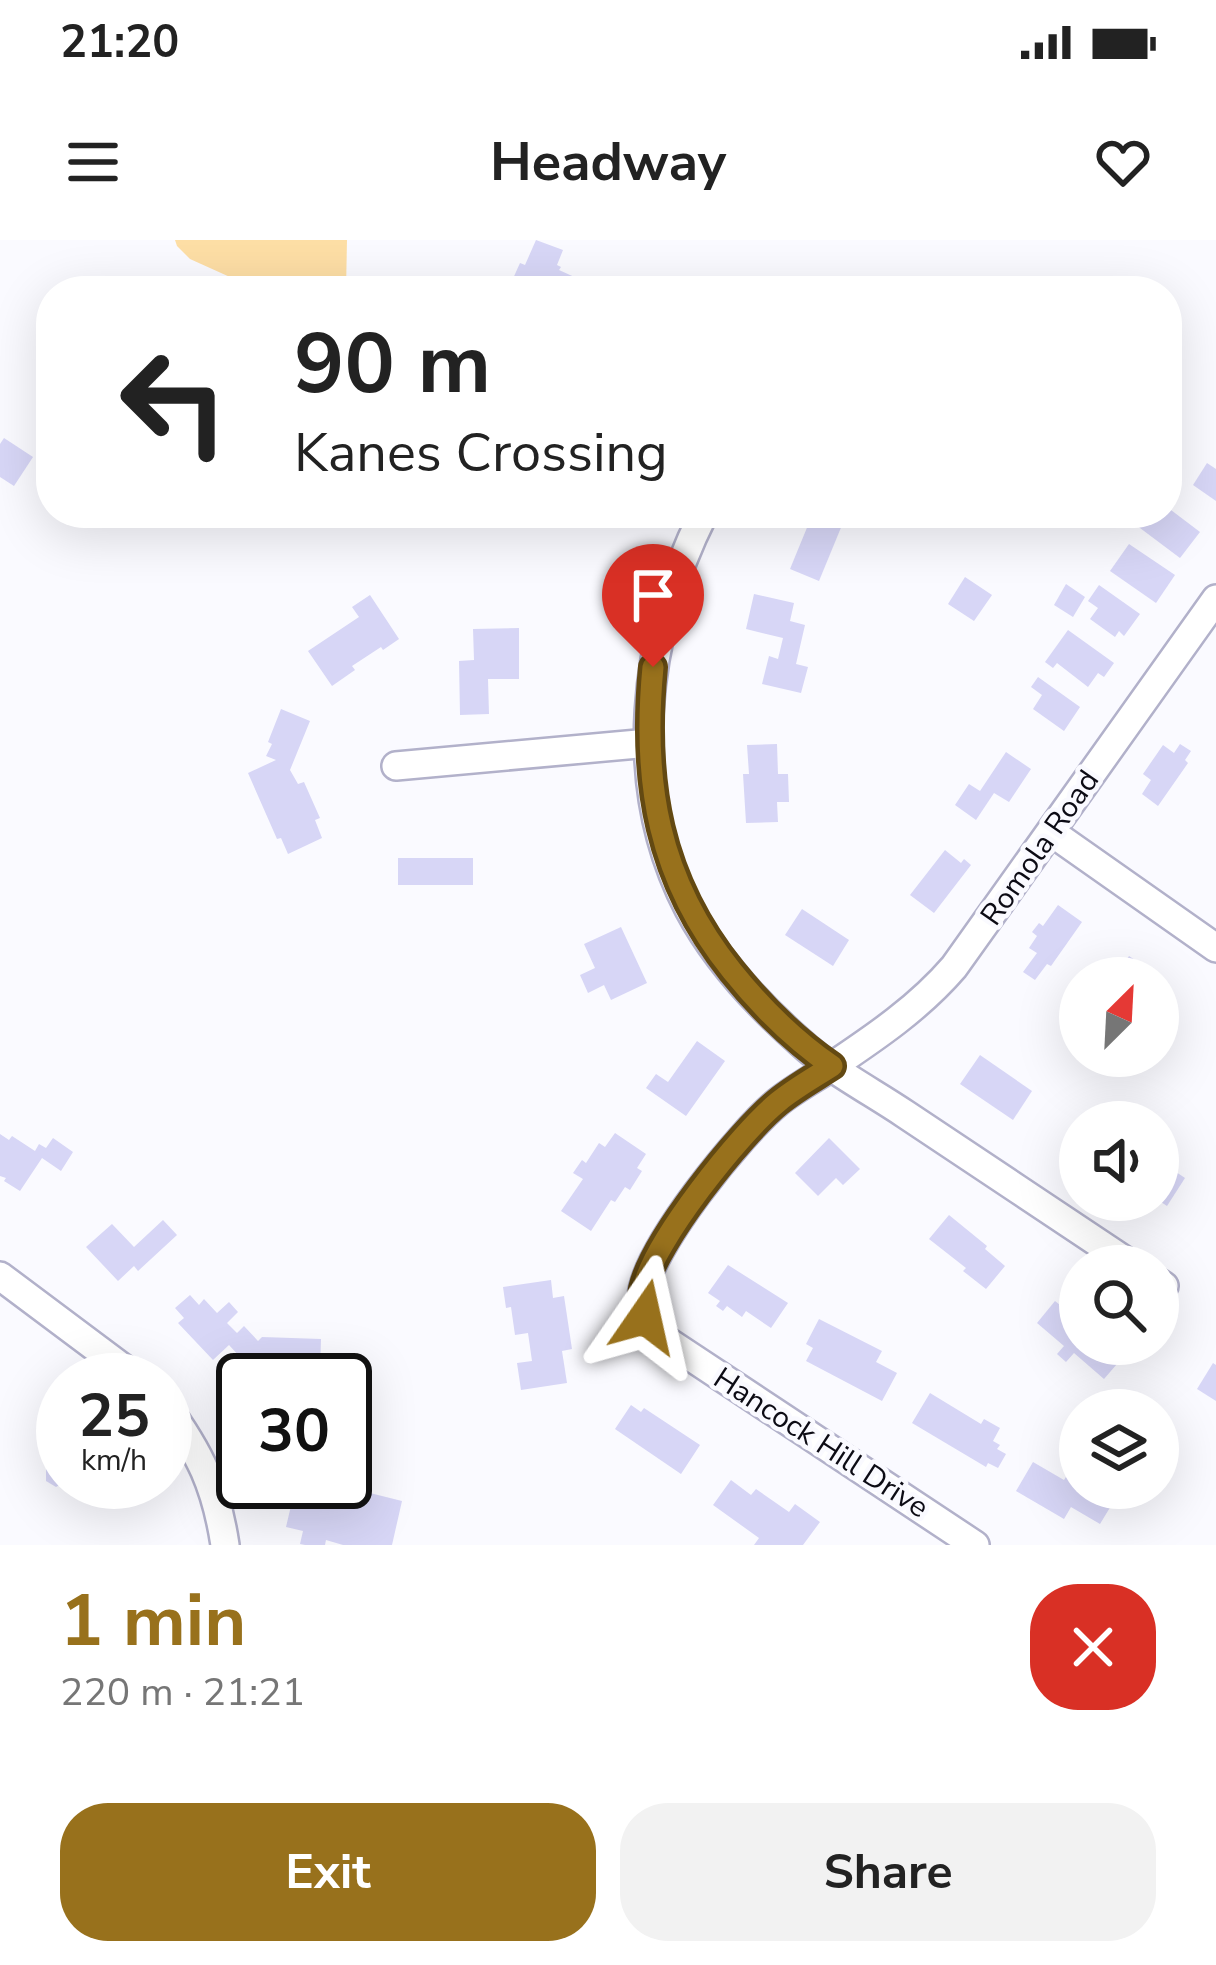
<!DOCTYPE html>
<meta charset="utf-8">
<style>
:root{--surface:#fff;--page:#f2f2f2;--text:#222;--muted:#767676;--accent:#98711c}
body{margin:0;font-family:"Nunito Sans",sans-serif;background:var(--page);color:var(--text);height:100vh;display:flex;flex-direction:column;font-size:45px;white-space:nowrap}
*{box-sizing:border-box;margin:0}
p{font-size:39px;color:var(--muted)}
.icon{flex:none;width:66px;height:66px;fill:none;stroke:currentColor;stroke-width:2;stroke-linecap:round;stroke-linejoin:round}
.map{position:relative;height:1305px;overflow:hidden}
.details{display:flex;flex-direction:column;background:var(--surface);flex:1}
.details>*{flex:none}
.banner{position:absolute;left:36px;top:36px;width:1146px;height:252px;border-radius:48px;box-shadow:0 12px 48px #0002;background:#fff;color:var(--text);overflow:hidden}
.needle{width:78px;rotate:24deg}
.fabs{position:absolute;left:1059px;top:717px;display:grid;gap:24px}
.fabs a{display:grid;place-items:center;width:120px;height:120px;border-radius:50%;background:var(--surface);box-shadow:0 12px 48px #0002;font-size:60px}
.speed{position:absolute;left:36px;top:1113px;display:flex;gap:24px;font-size:60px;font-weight:700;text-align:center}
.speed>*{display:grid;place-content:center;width:156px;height:156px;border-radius:50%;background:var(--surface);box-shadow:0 12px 48px #0002;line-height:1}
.speed small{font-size:30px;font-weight:400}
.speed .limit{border:6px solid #111;border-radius:18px;background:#fff;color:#111}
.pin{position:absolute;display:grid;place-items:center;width:102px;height:102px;color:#fff;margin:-123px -51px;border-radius:50% 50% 50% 0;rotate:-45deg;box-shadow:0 0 12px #0007}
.pin .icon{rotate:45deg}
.me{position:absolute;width:132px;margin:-66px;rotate:11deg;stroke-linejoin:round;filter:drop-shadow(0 0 9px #0008)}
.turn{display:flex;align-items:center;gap:42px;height:252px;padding:0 60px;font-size:54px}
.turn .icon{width:156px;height:156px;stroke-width:2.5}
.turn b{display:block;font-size:84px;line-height:102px}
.round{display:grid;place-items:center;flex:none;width:126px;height:126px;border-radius:48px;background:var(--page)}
.head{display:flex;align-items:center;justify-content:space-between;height:204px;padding:0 60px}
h1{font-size:72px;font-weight:700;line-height:90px;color:var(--accent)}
.primary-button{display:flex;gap:24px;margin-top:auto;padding:24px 60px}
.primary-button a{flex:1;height:138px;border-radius:48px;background:var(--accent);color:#fff;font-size:48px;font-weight:700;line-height:138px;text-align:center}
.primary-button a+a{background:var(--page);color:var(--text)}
.status{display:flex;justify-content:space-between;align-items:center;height:84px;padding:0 60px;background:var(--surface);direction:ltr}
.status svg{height:33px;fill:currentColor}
header{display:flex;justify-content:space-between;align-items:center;height:156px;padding:0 60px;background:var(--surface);font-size:54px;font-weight:700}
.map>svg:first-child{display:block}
</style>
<div class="status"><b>21:20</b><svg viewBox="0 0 49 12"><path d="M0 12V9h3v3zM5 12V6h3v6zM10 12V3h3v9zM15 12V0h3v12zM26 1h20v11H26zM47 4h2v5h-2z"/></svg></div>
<header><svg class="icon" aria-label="menu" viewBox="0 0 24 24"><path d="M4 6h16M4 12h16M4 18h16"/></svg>Headway<svg class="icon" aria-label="heart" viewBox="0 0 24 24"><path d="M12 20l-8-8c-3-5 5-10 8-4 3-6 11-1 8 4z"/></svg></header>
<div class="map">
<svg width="1216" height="1305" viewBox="0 0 1216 1305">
<rect width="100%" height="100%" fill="#fafaff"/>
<path fill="#fddea5" d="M175,0H347L346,51H261L190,19L177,6Z"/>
<g fill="#d7d6f6">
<path d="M536,0L563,10L557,25L561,27L559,30L592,45L589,51H529L511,43L520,23L525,25Z"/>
<path d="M4,198L33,217L14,246L0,237V204Z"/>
<path d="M1207,223L1216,229V261L1193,245Z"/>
<path d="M1167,267L1200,292L1180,318L1128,279L1133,273H1167Z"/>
<path d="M813,273H847L819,341L790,329Z"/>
<path d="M1129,304L1175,335L1156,363L1110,331Z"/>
<path d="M965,337L992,355L974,381L948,364Z"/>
<path d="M1066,344L1085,357L1073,377L1054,365Z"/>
<path d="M1099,345L1140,374L1124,396L1119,391L1115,397L1090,379L1098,368L1088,361Z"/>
<path d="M754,354L794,363L790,381L805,385L796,424L808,427L801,453L762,444L769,416L778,419L783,398L746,389Z"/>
<path d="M370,355L399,399L383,410L381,407L352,426L355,430L332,446L308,411L359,377L352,367Z"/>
<path d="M519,388V439H488L489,474L460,475L459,421L474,420L473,389Z"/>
<path d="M1068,390L1114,423L1104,437L1098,433L1088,447L1057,423L1053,428L1045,422Z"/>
<path d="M1038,437L1080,467L1064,491L1033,469L1042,455L1031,447Z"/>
<path d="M281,469L310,481L290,530L298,544L304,542L320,578L315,580L322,598L288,614L281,598L277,599L248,533L276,520L266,516L272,504L268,502Z"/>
<path d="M777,504L778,534H788L789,562H777L778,582L746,583L743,534H749L747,505Z"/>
<path d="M1180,504L1191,511L1185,520L1188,523L1158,566L1142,554L1151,540L1143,534L1163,505L1174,513Z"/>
<path d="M1006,512L1031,529L1009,562L994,553L976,580L955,565L969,544L980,551Z"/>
<path d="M945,610L961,623L964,619L971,625L934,673L910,655Z"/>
<rect x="398" y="618" width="75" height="27"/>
<path d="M1058,665L1082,682L1051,726L1047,724L1035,740L1023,732L1037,713L1029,708L1037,696L1032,692L1039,683L1043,686Z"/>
<path d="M802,669L849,700L833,726L785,695Z"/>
<path d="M621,687L647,743L611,760L604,745L588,753L580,735L595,728L584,704Z"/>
<path d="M1129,716L1162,738H1114Z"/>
<path d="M697,801L725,821L686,876L646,848L656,834L668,842Z"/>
<path d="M980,815L1032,851L1013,880L960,844Z"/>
<path d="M615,893L646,914L637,928L642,931L630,950L625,947L615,962L611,960L591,991L561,971L583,939L573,933L582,920L586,923L599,903L605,907Z"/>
<path d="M0,894L9,900L12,896L35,911L39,904L46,908L53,898L73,912L61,931L42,918L20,951L4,941L6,938L0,936Z"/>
<path d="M829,898L860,929L843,945L836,938L818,956L795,933Z"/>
<path d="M1158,920L1185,938L1167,966L1158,960Z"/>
<path d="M949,975L987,1006L985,1009L1005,1026L986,1049L963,1031L966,1028L929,999Z"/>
<path d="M163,980L177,995L138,1031L134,1026L118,1041L86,1007L112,984L134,1007Z"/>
<path d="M728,1025L788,1063L771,1088L746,1071L742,1077L727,1066L723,1071L716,1066L720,1061L708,1053Z"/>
<path d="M551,1040L553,1058L564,1056L572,1109L562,1111L567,1143L521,1150L517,1123L532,1121L528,1093L515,1095L511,1067L506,1068L503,1047Z"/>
<path d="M190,1055L199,1065L204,1059L217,1073L229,1062L238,1072L227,1083L237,1093L244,1086L258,1101L262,1097L321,1099L320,1129L272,1127V1119H260L250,1128L229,1105L213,1120L178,1083L184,1078L175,1068Z"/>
<path d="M1055,1061L1080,1081V1104H1108L1123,1117L1104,1139L1074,1113L1066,1122L1057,1114L1064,1106L1037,1083Z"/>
<path d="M819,1079L882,1111L876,1122L897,1133L882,1161L806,1121L813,1108L806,1104Z"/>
<path d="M1213,1123L1216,1125V1161L1197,1149Z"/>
<path d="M930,1153L981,1184L984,1179L1000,1188L993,1201L1000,1205L997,1209L1006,1214L998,1228L988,1223L986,1227L912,1183Z"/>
<path d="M50,1160L63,1161V1189L56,1184H47L41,1176L43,1165Z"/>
<path d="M631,1165L641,1172L644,1168L700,1205L681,1234L615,1189Z"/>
<path d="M63,1214V1243L56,1247L46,1241V1225L59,1220Z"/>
<path d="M1033,1222L1064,1240L1071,1229L1080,1235V1248H1103L1117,1256L1100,1284L1071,1267L1064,1279L1016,1251Z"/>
<path d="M731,1240L751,1255L756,1249L789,1272L795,1264L820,1282L803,1305H754L759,1298L713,1265Z"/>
<path d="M362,1251L402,1261L392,1305H343L326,1300L325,1305H305L300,1304L303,1291L286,1287L294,1253L358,1268Z"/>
</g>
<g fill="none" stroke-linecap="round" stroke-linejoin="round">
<g stroke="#b2b1ca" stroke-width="32">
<g id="minor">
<path d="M704,273C643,394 624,545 689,669C716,720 757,764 800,802C830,830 871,851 905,874C981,925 1057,975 1133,1026"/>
<path d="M396,526L649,503"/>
<path d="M1051,592L1216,708"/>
<path d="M0,1036L139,1140"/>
<path d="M1158,1042L1164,1046"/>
<path d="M165,1165C200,1213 216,1246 225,1305"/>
<path d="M975,1305L661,1097C649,1087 641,1074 642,1057C645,1010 741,892 778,862C793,850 809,841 825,831C871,800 917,770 954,727L1216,359"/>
</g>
</g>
<use href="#minor" stroke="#fff" stroke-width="27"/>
</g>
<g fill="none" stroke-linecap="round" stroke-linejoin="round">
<g stroke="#634912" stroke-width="30">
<path id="route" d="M645,1077C642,1067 641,1059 643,1049C653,1002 740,893 778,862C795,848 815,837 832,826C794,800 761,767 732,731C658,639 642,542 653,427"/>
</g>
<use href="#route" stroke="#98711c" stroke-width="21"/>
</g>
<g text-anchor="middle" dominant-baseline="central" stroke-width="9" stroke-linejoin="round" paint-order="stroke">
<g font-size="30" fill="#0c0b14" stroke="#fafaff">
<text transform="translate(1040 608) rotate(-55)">Romola Road</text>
<text transform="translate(821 1203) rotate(33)">Hancock Hill Drive</text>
</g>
</g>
</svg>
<div class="fabs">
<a><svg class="needle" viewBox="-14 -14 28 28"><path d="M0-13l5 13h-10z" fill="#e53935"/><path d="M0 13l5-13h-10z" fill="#767676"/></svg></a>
<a><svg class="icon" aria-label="sound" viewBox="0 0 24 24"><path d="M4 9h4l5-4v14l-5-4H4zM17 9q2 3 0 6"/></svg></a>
<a><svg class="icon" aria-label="search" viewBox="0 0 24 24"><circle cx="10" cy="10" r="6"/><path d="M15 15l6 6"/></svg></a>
<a><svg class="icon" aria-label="layers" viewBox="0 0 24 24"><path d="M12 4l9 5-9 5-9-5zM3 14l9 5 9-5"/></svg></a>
</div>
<div class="speed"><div>25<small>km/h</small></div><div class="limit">30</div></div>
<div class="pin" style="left:653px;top:427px;background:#d93025"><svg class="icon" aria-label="arrive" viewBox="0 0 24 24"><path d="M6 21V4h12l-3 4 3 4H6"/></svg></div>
<svg class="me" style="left:645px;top:1077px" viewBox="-20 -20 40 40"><path d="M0-17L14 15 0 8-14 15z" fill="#98711c" stroke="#fff" stroke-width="4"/></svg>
<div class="banner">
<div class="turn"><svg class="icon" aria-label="left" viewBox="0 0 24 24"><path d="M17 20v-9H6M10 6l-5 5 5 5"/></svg><div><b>90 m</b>Kanes Crossing</div></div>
</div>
</div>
<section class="details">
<div class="head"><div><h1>1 min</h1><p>220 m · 21:21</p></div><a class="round" style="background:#d93025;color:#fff"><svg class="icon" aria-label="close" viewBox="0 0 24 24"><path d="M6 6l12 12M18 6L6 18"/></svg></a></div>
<div class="primary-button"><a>Exit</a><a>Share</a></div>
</section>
